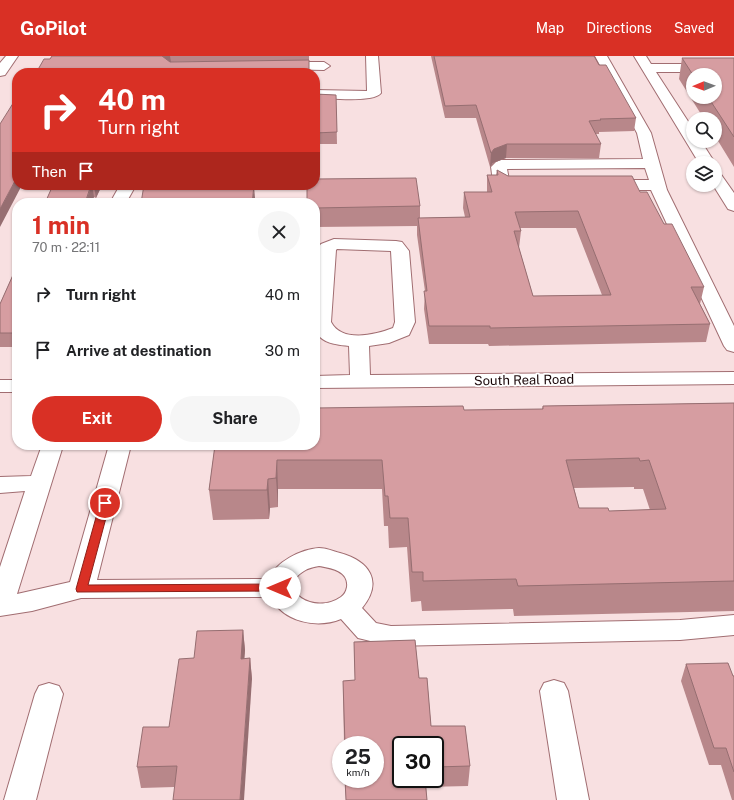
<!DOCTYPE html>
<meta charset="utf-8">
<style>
:root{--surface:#fff;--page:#f6f6f6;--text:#202124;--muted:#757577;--accent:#d93025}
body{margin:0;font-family:"Public Sans",sans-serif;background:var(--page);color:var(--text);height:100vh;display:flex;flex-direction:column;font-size:15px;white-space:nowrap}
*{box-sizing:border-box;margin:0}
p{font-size:13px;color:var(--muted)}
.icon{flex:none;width:22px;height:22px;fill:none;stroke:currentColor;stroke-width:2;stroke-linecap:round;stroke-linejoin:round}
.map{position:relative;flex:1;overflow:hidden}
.side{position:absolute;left:12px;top:142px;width:308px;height:252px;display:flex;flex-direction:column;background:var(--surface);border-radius:16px;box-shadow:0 1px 3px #0004}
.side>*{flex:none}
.guide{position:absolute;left:12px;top:12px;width:308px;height:122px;border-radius:16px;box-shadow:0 1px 3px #0004;background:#d93025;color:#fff;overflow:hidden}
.needle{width:26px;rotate:269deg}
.buttons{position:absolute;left:686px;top:12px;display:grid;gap:8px}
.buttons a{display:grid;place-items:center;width:36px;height:36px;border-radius:50%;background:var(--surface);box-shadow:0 1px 3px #0004;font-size:20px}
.speed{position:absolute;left:332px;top:680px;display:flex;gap:8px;font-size:20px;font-weight:700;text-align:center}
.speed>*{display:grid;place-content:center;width:52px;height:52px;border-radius:50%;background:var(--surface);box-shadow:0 1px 3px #0004;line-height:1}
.speed small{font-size:10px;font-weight:400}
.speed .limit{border:2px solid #111;border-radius:6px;background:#fff;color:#111}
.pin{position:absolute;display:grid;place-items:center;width:34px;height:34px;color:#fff;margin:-17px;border:2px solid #fff;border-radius:50%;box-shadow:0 1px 4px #0007}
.me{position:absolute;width:44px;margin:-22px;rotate:270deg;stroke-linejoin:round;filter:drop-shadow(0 0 3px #0008)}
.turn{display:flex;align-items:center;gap:14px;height:84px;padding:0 20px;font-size:18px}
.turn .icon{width:52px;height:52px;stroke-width:2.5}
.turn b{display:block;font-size:28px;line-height:34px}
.then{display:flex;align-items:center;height:38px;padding:0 20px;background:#0003;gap:8px;font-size:15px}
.round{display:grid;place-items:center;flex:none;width:42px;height:42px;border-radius:21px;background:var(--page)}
.head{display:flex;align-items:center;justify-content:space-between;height:68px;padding:0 20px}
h1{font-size:24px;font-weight:700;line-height:30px;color:var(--accent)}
.cta{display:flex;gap:8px;margin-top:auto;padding:8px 20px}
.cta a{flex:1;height:46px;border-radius:24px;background:var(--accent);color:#fff;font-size:16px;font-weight:700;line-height:46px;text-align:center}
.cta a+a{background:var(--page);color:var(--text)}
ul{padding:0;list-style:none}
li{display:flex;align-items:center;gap:12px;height:56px;padding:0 20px}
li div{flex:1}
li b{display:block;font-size:15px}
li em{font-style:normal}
header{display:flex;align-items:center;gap:24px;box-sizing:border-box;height:56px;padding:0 20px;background:var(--accent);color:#fff}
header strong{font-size:19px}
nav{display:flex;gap:22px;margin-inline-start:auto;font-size:14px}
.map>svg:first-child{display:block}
</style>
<header>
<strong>GoPilot</strong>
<nav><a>Map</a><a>Directions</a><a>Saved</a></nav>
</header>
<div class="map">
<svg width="734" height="744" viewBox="0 0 734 744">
<rect width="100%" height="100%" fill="#f8e0e1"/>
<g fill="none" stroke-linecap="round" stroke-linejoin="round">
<g stroke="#a16d71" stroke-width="2">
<g id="minor">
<path d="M6,0H18L5,19L0,20V7Z"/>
<path d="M366,0H378L381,37C374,47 328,42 315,42V34L367,35Z"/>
<path d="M595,0H607L651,77L667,134L734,270V296L727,294L724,290L651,134H607L601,132L599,129L601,126L607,124H649L645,112L507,113L509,124L526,127L528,130L526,133C518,135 498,136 494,127C492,123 492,116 491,111L496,106L501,104L643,103L637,77Z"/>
<path d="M634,0H646L651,8H734V16H656L693,73V85H701L715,107H699Z"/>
<path d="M280,6H324L330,10L324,14L276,13L274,10L276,7Z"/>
<path d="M715,115L720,117L734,137V155L728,153L713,129H715Z"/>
<path d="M120,129H136L126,147H110Z"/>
<path d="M334,183L396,185L402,186L409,195L415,266L409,279L389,287L369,290L370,319L734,316V328L315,332V320L350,319L349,290C340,289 327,288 320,281C309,271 317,208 318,192L321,188ZM337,193L391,195L395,266L393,272C375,279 342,287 331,266L336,194Z"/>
<rect x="0" y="324" width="17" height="12"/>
<path d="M42,389H60L62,393L17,538L70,526L109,389H131L97,524L270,523C274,506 302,493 319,492C326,492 333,495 340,497C369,505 384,525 362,552L376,567L391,570L680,564L734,559V579L680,584L391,590L358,582L341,563C317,573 283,566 271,541L81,542L32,555L0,560V511L25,435L0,437V421L31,420ZM319,510C331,512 349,515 347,531C346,536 344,539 341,541C314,560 274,533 304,515C308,512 314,511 319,510Z"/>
<path d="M554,624L564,627L568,635L589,744H557L540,635L544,627Z"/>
<path d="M49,627L59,630L63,638L36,744H4L35,638L39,630Z"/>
</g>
</g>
<use href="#minor" fill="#fff" fill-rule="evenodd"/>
</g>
<g fill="#b8878a" fill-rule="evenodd">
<path d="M52,0H309V17H36L50,3ZM231,5L170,6H171Z"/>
<path d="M431,0H594L599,9L636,62L634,75L599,76V78H595L601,88L599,102H506L493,107L490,111L476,62H445Z"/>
<path d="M682,2H734V111L715,80V63H704L679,23ZM693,19L715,41H693Z"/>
<path d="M315,38L336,39L337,88H315Z"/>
<path d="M497,114L508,120L640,136L664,168L704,231L700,248L710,268L706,286L489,290L488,288H429L424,253L425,235L417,179V170L315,171V147L420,150V162L465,161L463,152L464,136H487V119H496ZM520,172H576L602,239L533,240L519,192L521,175Z"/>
<path d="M53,129H102L96,142L94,141L91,147H45Z"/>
<path d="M17,210V291H0V248Z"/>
<path d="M734,347V555L514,560L513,553L422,555L421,545L411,546L407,491L389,492L388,470H384L382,433H278V451L270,452L269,463L213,464L209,434L215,389L464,354L542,353L543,350ZM634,431V433H643L650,454L609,455L579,452L574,432Z"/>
<path d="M243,574L245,594L244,603L250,602L252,623L174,731L141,732L137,711L169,671L194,602Z"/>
<path d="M415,584L419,622H427L431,670H465L470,710L468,730L426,731L427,744H346L345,723H375V689H344L343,625L355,624L354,586ZM401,689H435V723H401Z"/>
<path d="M686,608L734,620V744H732L721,709H709L681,625Z"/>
</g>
<g fill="#966e71">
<path d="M162,0H170L171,6L164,11Z"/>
<path d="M507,88L506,102L493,107L490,111L491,97L494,93Z"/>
<path d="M17,121V129H22L0,171V153Z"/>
<path d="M92,129L94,141L91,147H85Z"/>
<path d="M95,129H102L96,142L94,130Z"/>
<path d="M254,130L255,142V147H252Z"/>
<path d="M277,404L278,433V451L276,422Z"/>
<path d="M268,423L270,452L269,463L267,434Z"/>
<path d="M243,574L245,594L243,623L241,603Z"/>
<path d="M250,602L252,623L244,744H240Z"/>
</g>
<g fill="#d69da1" stroke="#966e71" fill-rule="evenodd">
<path d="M52,0H162L170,6L309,4V17H36L44,3H50Z"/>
<path d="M434,0H594L599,9H606L636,62L600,63L601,64L589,65L601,88H507L494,93L491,97L476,49L445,50Z"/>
<path d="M682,2H734V81L708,41H715V19H693Z"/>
<path d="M315,38L336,39L337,76L315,77Z"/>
<path d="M17,41V121L0,153V68Z"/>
<path d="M497,114L508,120H632L640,136H647L664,168H672L704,231H691L710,268L490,272V270H429L424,235H427L418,162L470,161L464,136H492L487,119H498ZM578,155L611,239L533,240L514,175H521L515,156Z"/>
<path d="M416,122L420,150L315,152V147H307V129H315V123Z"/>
<path d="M53,129H91L85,147H45Z"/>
<path d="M144,129H239V130H254L252,147H141Z"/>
<path d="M17,210V277H0V248Z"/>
<path d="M734,347V525L518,530L516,523L423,525V516H412L408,462H390L388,440H385L382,404H277L276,422L268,423L267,434H209L215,389H315V352L463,350L464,354L543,353V350ZM639,402L640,405L649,404L666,453L609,455L608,452H579L566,404Z"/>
<path d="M243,574L241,603L250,602L240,744H173L177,710L137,711L143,671H169L179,603L194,602L197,575Z"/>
<path d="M415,584L419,622H427L431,670H465L470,710L435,711V689H401V723H425L427,744H346L345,723H375V689H345L343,625L355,624L354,586Z"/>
<path d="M728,607L733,620H734V716L726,692H714L686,608Z"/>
</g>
<path fill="#d93025" stroke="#8d1f18" d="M105,444L110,447L88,529L280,528L286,532L280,535L77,536L76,533L100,447Z"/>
<g text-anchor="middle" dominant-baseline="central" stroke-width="3.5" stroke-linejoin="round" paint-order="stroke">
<g font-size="13" fill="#190608" stroke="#fff">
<text transform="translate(524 324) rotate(-1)">South Real Road</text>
</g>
</g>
</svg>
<div class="buttons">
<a><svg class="needle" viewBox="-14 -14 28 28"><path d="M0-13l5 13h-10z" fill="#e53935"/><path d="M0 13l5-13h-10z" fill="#757577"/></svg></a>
<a><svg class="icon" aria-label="search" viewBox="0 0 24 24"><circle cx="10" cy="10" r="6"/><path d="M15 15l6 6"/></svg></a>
<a><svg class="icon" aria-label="layers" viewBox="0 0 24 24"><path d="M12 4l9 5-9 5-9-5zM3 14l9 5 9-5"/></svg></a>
</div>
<div class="speed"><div>25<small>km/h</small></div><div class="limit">30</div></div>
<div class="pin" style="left:105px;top:447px;background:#d93025"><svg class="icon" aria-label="arrive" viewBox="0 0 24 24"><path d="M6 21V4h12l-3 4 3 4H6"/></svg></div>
<svg class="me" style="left:280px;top:532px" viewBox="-20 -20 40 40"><circle r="19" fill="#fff"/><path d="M0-13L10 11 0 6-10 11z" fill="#d93025"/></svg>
<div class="guide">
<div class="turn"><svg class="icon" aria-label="right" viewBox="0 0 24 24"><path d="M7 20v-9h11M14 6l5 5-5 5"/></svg><div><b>40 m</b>Turn right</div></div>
<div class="then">Then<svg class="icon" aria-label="arrive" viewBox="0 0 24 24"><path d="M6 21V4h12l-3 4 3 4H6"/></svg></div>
</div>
<section class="side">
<div class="head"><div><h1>1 min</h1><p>70 m · 22:11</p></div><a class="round"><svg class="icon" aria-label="close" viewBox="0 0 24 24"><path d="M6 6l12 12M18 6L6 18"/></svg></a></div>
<ul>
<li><svg class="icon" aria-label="right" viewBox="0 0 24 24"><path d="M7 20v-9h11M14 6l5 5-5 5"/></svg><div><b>Turn right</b></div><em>40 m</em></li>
<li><svg class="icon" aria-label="arrive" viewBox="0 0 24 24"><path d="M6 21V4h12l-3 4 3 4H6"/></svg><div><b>Arrive at destination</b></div><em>30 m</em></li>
</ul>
<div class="cta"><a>Exit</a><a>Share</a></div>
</section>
</div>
